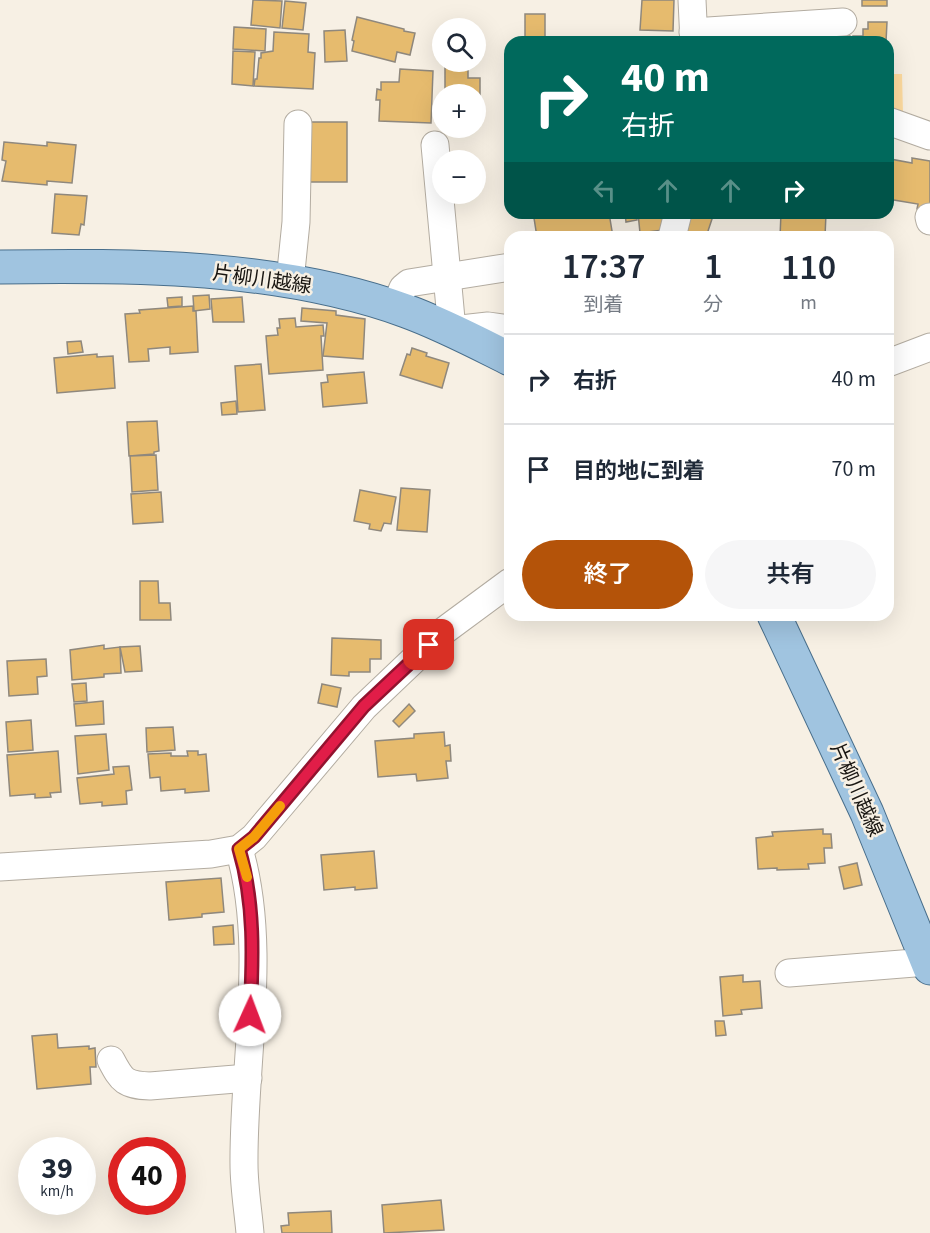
<!DOCTYPE html>
<html lang="ja">
<meta charset="utf-8">
<style>
:root{--surface:#fff;--page:#f6f6f7;--text:#1f2937;--muted:#747a83;--line:#e0e1e3;--accent:#b45309}
body{margin:0;font-family:"Source Sans 3","Noto Sans JP",sans-serif;background:var(--page);color:var(--text);height:100vh;display:flex;flex-direction:column;font-size:22px;white-space:nowrap}
*{box-sizing:border-box;margin:0}
p{font-size:20px;color:var(--muted)}
.icon{flex:none;width:33px;height:33px;fill:none;stroke:currentColor;stroke-width:2;stroke-linecap:round;stroke-linejoin:round}
.map{position:relative;flex:1;overflow:hidden}
.sheet{position:absolute;left:504px;top:231px;width:390px;height:390px;display:flex;flex-direction:column;background:var(--surface);border-radius:18px;box-shadow:0 6px 24px #0002}
.sheet>*{flex:none}
.top-card{position:absolute;left:504px;top:36px;width:390px;height:183px;border-radius:18px;box-shadow:0 6px 24px #0002;background:#00695c;color:#fff;overflow:hidden}
.controls{position:absolute;left:432px;top:18px;display:grid;gap:12px}
.controls a{display:grid;place-items:center;width:54px;height:54px;border-radius:50%;background:var(--surface);box-shadow:0 6px 24px #0002;font-size:30px}
.speed{position:absolute;left:18px;top:1137px;display:flex;gap:12px;font-size:30px;font-weight:700;text-align:center}
.speed>*{display:grid;place-content:center;width:78px;height:78px;border-radius:50%;background:var(--surface);box-shadow:0 6px 24px #0002;line-height:1}
.speed small{font-size:15px;font-weight:400}
.speed .limit{border:9px solid #d22;background:#fff;color:#111}
.pin{position:absolute;display:grid;place-items:center;width:51px;height:51px;color:#fff;margin:-26px;border-radius:12px;box-shadow:0 3px 9px #0006}
.me{position:absolute;width:66px;margin:-33px;rotate:2deg;stroke-linejoin:round;filter:drop-shadow(0 0 4px #0008)}
.turn{display:flex;align-items:center;gap:21px;height:126px;padding:0 18px;font-size:27px}
.turn .icon{width:78px;height:78px;stroke-width:2.5}
.turn b{display:block;font-size:42px;line-height:51px}
.lanes{display:flex;align-items:center;height:57px;padding:0 18px;background:#0003;justify-content:center;gap:30px;direction:ltr}
.lanes .off{opacity:.35}
.eta{display:flex;justify-content:space-evenly;align-items:center;height:102px;text-align:center}
.eta b{font-size:36px;font-weight:600;line-height:42px}
.button{display:flex;gap:12px;margin-top:auto;padding:12px 18px}
.button a{flex:1;height:69px;border-radius:36px;background:var(--accent);color:#fff;font-size:24px;font-weight:600;line-height:69px;text-align:center}
.button a+a{background:var(--page);color:var(--text)}
ul{padding:0;list-style:none}
li{display:flex;align-items:center;gap:18px;height:90px;padding:0 18px;border-top:2px solid var(--line)}
li div{flex:1}
li b{display:block;font-size:22px}
li em{font-style:normal}
.map>svg:first-child{display:block}
</style>
<div class="map">
<svg width="930" height="1233" viewBox="0 0 930 1233">
<rect width="100%" height="100%" fill="#f7f0e4"/>
<path fill="#fedb9f" d="M888,74H902L903,114H888Z"/>
<g fill="#e6bb6e" stroke="#8f887d" stroke-width="1.5">
<path d="M253,0L282,1L280,28L251,25Z"/>
<path d="M642,0H674L673,31L640,30Z"/>
<rect x="862" y="0" width="25" height="6"/>
<path d="M285,1L306,3L303,30L282,28Z"/>
<rect x="525" y="14" width="20" height="28"/>
<path d="M357,17L404,29V31L415,33L410,55L397,52L395,62L352,51L354,41L352,40Z"/>
<path d="M868,22H887L886,42H853V36H863V29H868Z"/>
<path d="M234,27L266,29L265,51L233,49Z"/>
<path d="M345,30L347,61L325,62L324,31Z"/>
<path d="M274,32L309,34L308,52L315,53L313,89L254,86L255,79H257L259,58H261V53L273,51Z"/>
<path d="M850,36L851,42H815V38Z"/>
<path d="M802,38V42H767V41Z"/>
<path d="M441,39H442V57H440Z"/>
<path d="M233,51L255,52L253,86L232,84Z"/>
<path d="M445,62H468V78H480V123H476V94H445Z"/>
<path d="M400,69L433,71L431,123L379,121L380,100H376L377,89L381,90V82H399Z"/>
<rect x="307" y="122" width="40" height="60"/>
<path d="M4,142L47,146V142L76,145L72,183L47,181V185L2,181L6,161L2,160Z"/>
<path d="M912,158L930,161V212L917,209L918,204L888,199V174L890,159L912,163Z"/>
<path d="M55,194L87,196L84,225L81,224L79,235L52,233Z"/>
<path d="M588,213H609L613,237H537L534,218L559,214V217Z"/>
<path d="M625,213H636L637,220L626,222Z"/>
<path d="M638,213H666L663,230L640,233Z"/>
<path d="M689,213H714L706,237H680Z"/>
<path d="M781,213H826L825,237H780Z"/>
<path d="M209,295L210,309L194,311L193,296Z"/>
<path d="M182,297V306L168,307L167,298Z"/>
<path d="M242,297L244,322H213L211,299Z"/>
<path d="M193,306V311H196L198,352L170,354V347L148,349L149,361L129,362L125,314L140,313L139,310Z"/>
<path d="M302,308L336,311V315L365,319L363,359L323,356L327,323L301,321Z"/>
<path d="M295,318L296,327L323,325L324,336H321L323,370L269,374L266,336L278,335L277,328H280L279,319Z"/>
<path d="M81,341L83,352L68,354L67,342Z"/>
<path d="M412,348L427,353L426,356L449,363L442,388L400,375L407,354L410,355Z"/>
<path d="M97,354V357L113,356L115,388L57,393L54,358Z"/>
<path d="M261,364L265,410L238,412L235,366Z"/>
<path d="M364,372L367,403L323,407L321,383L328,382L327,375Z"/>
<path d="M236,401L237,414L222,415L221,403Z"/>
<path d="M157,421L159,451L154,452V454L129,456L127,422Z"/>
<path d="M156,455L158,490L132,492L130,456Z"/>
<path d="M401,488L430,490L427,532L397,530Z"/>
<path d="M360,490L396,497L391,524L384,523L381,531L369,529L370,524L354,521Z"/>
<path d="M161,492L163,522L133,524L131,494Z"/>
<path d="M140,581H158L159,603H170L171,620H140Z"/>
<path d="M332,638L381,640V659H370V672H349V676L331,675Z"/>
<path d="M104,645V649L120,647L121,673L104,674V677L72,680L70,650Z"/>
<path d="M140,646L142,671L125,672L120,647Z"/>
<path d="M46,659L47,676L37,677L38,694L9,696L7,661Z"/>
<path d="M86,683L87,701L74,702L72,684Z"/>
<path d="M322,684L341,688L337,707L318,703Z"/>
<path d="M103,701L104,724L76,726L74,704Z"/>
<path d="M409,704L415,711L399,727L393,721Z"/>
<path d="M31,720L33,750L8,752L6,722Z"/>
<path d="M173,727L175,750L147,752L146,728Z"/>
<path d="M444,732L445,746L450,745L451,761H446L448,778L417,781L416,774L378,777L375,741L414,738V734Z"/>
<path d="M106,734L109,770L78,774L75,736Z"/>
<path d="M58,751L61,792L50,793L51,797L35,798V794L10,796L7,755Z"/>
<path d="M187,751H198V755L206,754L209,791L185,793V789L161,791L160,777L150,778L148,754L171,753V756H188Z"/>
<path d="M129,766L132,790L126,791L127,804L102,806V802L80,804L77,778L114,774L113,767Z"/>
<path d="M823,829V834H831L832,848H824L825,863L808,864L809,869L777,870V868L758,869L756,838L773,836L772,832Z"/>
<path d="M374,851L377,888L355,890V887L324,890L321,855Z"/>
<path d="M857,863L862,885L844,889L839,867Z"/>
<path d="M221,878L224,912L202,914V917L169,920L166,882Z"/>
<path d="M233,925L234,944L214,945L213,927Z"/>
<path d="M743,975V982L760,981L762,1008L741,1010L742,1014L723,1016L720,977Z"/>
<path d="M715,1021H724L726,1035L716,1036Z"/>
<path d="M57,1034L58,1048L89,1046V1049L95,1048L96,1067H90L91,1084L37,1089L32,1036Z"/>
<path d="M441,1200L444,1230L384,1233L382,1205Z"/>
<path d="M331,1211L332,1233H282L281,1226L289,1225L288,1213Z"/>
</g>
<g fill="none" stroke-linecap="round" stroke-linejoin="round">
<g stroke="#b3aca1" stroke-width="29">
<g id="minor">
<path d="M692,0L694,42"/>
<path d="M693,32L843,22"/>
<path d="M888,121L930,136"/>
<path d="M435,145L452,330L488,326L510,329"/>
<path d="M929,217L930,221"/>
<path d="M672,237L678,213"/>
<path d="M290,281L296,222L298,124"/>
<path d="M395,307L403,288L409,283L510,267"/>
<path d="M888,363L930,347"/>
<path d="M239,849C268,947 243,1062 244,1164C244,1187 248,1210 250,1233"/>
<path d="M0,867L211,854L239,849L254,837L364,707L445,630L510,582"/>
<path d="M789,973L927,962"/>
<path d="M111,1060C122,1081 125,1085 150,1086L248,1078"/>
</g>
</g>
<g stroke="#486e8b" stroke-width="35">
<g id="major">
<path d="M0,267C134,265 279,265 406,311C442,324 476,342 510,359"/>
<path d="M774,615L867,813L930,968"/>
</g>
</g>
<use href="#minor" stroke="#fff" stroke-width="27"/>
<use href="#major" stroke="#a0c4e0" stroke-width="33"/>
</g>
<g fill="none" stroke-linecap="round" stroke-linejoin="round">
<g stroke="#92132f" stroke-width="15">
<path id="route" d="M250,1015C253,959 255,903 239,849L254,837L364,706L429,645"/>
</g>
<use href="#route" stroke="#e11d48" stroke-width="10"/>
<path stroke="#f59e0b" stroke-width="10" d="M247,877L239,849L254,837L280,806"/>
</g>
<g text-anchor="middle" dominant-baseline="central" stroke-width="5" stroke-linejoin="round" paint-order="stroke">
<g font-size="20" fill="#191612" stroke="#f7f0e4">
<text transform="translate(262 280) rotate(8)">片柳川越線</text>
<text transform="translate(856 790) rotate(66)">片柳川越線</text>
</g>
</g>
</svg>
<div class="controls">
<a><svg class="icon" aria-label="search" viewBox="0 0 24 24"><circle cx="10" cy="10" r="6"/><path d="M15 15l6 6"/></svg></a>
<a>+</a>
<a>−</a>
</div>
<div class="speed"><div>39<small>km/h</small></div><div class="limit">40</div></div>
<div class="pin" style="left:429px;top:645px;background:#d93025"><svg class="icon" aria-label="arrive" viewBox="0 0 24 24"><path d="M6 21V4h12l-3 4 3 4H6"/></svg></div>
<svg class="me" style="left:250px;top:1015px" viewBox="-20 -20 40 40"><circle r="19" fill="#fff"/><path d="M0-13L10 11 0 6-10 11z" fill="#e11d48"/></svg>
<div class="top-card">
<div class="turn"><svg class="icon" aria-label="right" viewBox="0 0 24 24"><path d="M7 20v-9h11M14 6l5 5-5 5"/></svg><div><b>40 m</b>右折</div></div>
<div class="lanes"><svg class="icon off" aria-label="left" viewBox="0 0 24 24"><path d="M17 20v-9H6M10 6l-5 5 5 5"/></svg><svg class="icon off" aria-label="ahead" viewBox="0 0 24 24"><path d="M12 20V5M6 11l6-6 6 6"/></svg><svg class="icon off" aria-label="ahead" viewBox="0 0 24 24"><path d="M12 20V5M6 11l6-6 6 6"/></svg><svg class="icon" aria-label="right" viewBox="0 0 24 24"><path d="M7 20v-9h11M14 6l5 5-5 5"/></svg></div>
</div>
<section class="sheet">
<div class="eta">
<div><b>17:37</b><p>到着</p></div>
<div><b>1</b><p>分</p></div>
<div><b>110</b><p>m</p></div>
</div>
<ul>
<li><svg class="icon" aria-label="right" viewBox="0 0 24 24"><path d="M7 20v-9h11M14 6l5 5-5 5"/></svg><div><b>右折</b></div><em>40 m</em></li>
<li><svg class="icon" aria-label="arrive" viewBox="0 0 24 24"><path d="M6 21V4h12l-3 4 3 4H6"/></svg><div><b>目的地に到着</b></div><em>70 m</em></li>
</ul>
<div class="button"><a>終了</a><a>共有</a></div>
</section>
</div>
